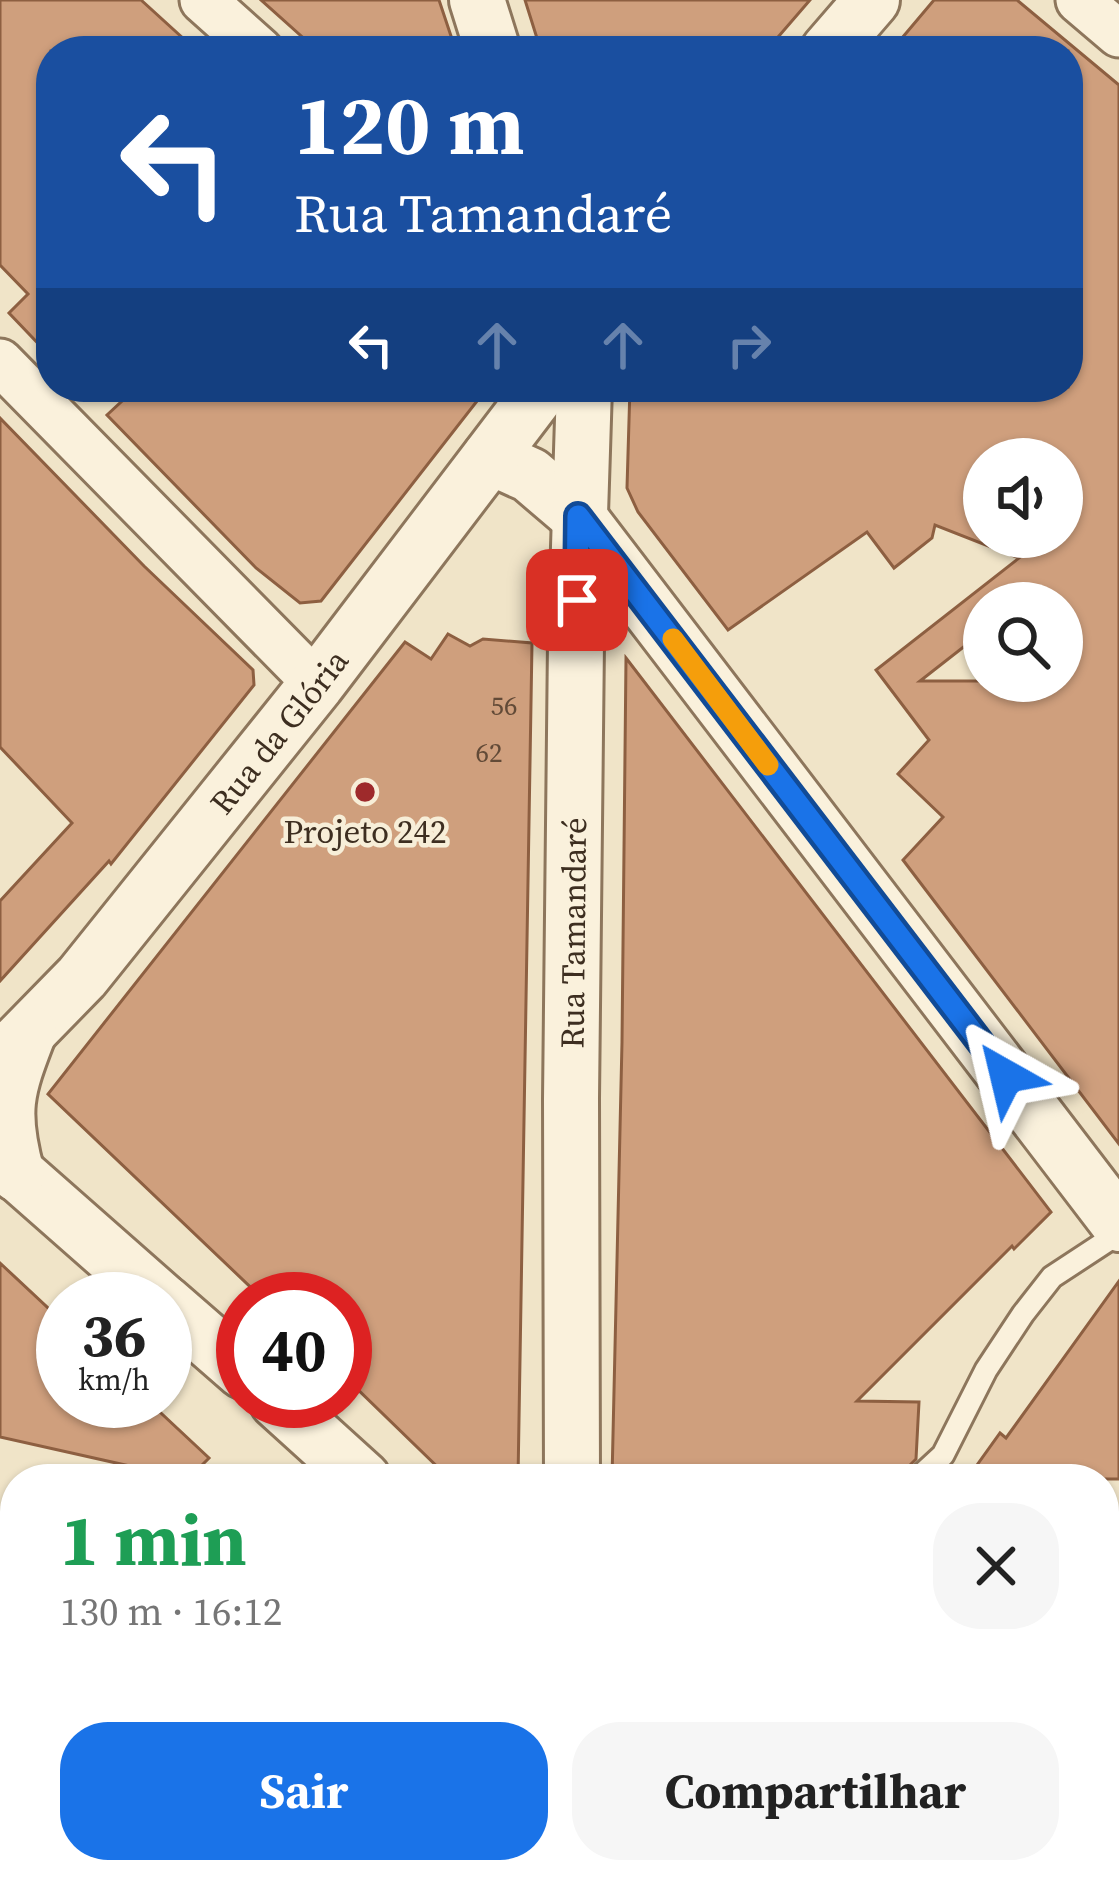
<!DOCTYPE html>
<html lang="pt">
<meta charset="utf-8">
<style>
:root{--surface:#fff;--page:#f6f6f6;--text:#222;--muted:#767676;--accent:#1a73e8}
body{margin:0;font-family:"Source Serif 4",serif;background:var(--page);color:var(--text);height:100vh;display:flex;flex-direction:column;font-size:45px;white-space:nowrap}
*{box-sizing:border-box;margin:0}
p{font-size:39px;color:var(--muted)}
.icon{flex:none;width:66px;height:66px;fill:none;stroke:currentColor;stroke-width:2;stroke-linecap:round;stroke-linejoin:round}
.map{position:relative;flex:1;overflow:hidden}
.panel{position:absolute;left:0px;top:1464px;width:1119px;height:420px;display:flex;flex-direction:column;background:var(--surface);border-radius:48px 48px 0 0;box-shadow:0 3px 9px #0004}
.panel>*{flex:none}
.guide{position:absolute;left:36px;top:36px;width:1047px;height:366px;border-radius:48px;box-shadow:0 3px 9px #0004;background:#1a4fa0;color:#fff;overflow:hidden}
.tools{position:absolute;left:963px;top:438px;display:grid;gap:24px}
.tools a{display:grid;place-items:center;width:120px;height:120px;border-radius:50%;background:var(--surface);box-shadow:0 3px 9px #0004;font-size:60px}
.speed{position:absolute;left:36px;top:1272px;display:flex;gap:24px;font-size:60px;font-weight:700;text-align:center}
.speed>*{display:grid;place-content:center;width:156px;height:156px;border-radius:50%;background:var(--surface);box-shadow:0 3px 9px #0004;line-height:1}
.speed small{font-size:30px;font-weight:400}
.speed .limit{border:18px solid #d22;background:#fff;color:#111}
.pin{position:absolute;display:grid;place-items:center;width:102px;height:102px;color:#fff;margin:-51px;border-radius:24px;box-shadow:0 6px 18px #0006}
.me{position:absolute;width:132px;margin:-66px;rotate:323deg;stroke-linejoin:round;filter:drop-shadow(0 0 9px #0008)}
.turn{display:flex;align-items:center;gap:42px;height:252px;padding:0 60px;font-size:54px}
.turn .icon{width:156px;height:156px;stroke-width:2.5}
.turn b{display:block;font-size:84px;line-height:102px}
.lanes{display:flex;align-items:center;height:114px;padding:0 60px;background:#0003;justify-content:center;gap:60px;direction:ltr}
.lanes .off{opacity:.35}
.round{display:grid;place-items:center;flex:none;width:126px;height:126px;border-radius:48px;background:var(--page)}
.summary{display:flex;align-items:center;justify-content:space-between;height:204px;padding:0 60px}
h1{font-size:72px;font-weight:700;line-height:90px;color:#1e9e55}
.action{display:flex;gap:24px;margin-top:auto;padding:24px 60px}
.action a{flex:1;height:138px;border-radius:48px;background:var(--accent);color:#fff;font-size:48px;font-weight:700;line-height:138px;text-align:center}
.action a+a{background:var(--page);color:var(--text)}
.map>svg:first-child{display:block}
</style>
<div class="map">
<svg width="1119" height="1884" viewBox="0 0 1119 1884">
<rect width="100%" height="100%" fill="#f0e4c8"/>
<g fill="#cf9f7d" stroke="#8d5f41" stroke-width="3" fill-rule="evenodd">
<path d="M0,0H141L197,51H51V357L9,313L28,294L0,265Z"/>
<path d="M261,0H439L456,51H318Z"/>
<path d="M525,0H810L766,51H541Z"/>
<path d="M934,0H1017L1119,85V1144L903,860L943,817L898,774L929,740L876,670L1019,558L935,525L932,538L894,568L867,532L728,630L638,512L627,488L630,387H1068V51H891ZM984,459H1062V537H984ZM984,603H1062V681H920L984,631Z"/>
<path d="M111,387H488L321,601L300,603L256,568L107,415L122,401Z"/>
<path d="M0,418L144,566L253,670L254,685L111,864L109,861L0,981V901L72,823L0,747Z"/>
<path d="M448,634L470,646L483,639L532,643L518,1479H450L345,1377V1299H263L48,1094L405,642L431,659Z"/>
<path d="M626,658L1051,1212L1014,1249L1012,1246L857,1401L919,1402L916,1459L906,1469L902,1479H612L622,1042Z"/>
<path d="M0,1263L63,1322V1401H148L209,1458L188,1479H123L134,1467L0,1437Z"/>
<path d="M1119,1281V1479H967L1000,1433L1006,1438Z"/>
</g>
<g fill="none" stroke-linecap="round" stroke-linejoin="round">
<g stroke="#8d765c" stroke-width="27">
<path id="service" d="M917,1479L943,1455L986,1370L1023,1314L1052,1277L1119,1233"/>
</g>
<g stroke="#8d765c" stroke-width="51">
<g id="minor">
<path d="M203,0L260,51"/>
<path d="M1079,0L1119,34"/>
<path d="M0,362L317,684"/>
</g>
</g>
<g stroke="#8d765c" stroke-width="60">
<g id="tertiary">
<path d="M477,0L493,51"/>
<path d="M828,51L872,0"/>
<path d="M490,457L530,475L578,516L1119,1224"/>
<path id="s1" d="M0,1061L82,977L317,684L543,387"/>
<path d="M0,1158L160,1299"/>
<path d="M17,1174C0,1111 6,1091 29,1032"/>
<path d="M165,1303L243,1371"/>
<path d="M277,1401L363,1479"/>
<path id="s2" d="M572,1479L571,1099L576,642L584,387"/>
<path d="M586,1869L587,1884"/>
<path d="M788,1869L804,1884"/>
</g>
</g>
<use href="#service" stroke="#faf1dc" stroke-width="21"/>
<use href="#minor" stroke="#faf1dc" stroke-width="45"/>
<use href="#tertiary" stroke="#faf1dc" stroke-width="54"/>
</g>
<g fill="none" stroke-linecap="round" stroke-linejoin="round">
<g stroke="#114b97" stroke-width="30">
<path id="route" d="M577,600L578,516L1006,1076"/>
</g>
<use href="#route" stroke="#1a73e8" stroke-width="21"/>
<path stroke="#f59e0b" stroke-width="21" d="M673,639L768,765"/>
</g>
<circle fill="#9e2a2b" stroke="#f7eed8" stroke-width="4.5" cx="365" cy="792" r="12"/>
<g text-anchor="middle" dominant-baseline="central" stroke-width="9" stroke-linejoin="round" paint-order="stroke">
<g font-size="27" fill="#624a37">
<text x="504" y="705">56</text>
<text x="489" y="752">62</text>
</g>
<g font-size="33" fill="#3d2e20" stroke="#f7eed8">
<text stroke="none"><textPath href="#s1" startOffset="432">Rua da Glória</textPath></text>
<text stroke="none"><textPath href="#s2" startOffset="546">Rua Tamandaré</textPath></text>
</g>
<g font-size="33" fill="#3d2e20" stroke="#f7eed8">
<text x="365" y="831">Projeto 242</text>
</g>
</g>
</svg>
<div class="tools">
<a><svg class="icon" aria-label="sound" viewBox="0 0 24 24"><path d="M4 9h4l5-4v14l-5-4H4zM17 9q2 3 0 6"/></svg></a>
<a><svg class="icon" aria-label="search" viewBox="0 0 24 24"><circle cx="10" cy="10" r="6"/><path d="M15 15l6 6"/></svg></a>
</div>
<div class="speed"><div>36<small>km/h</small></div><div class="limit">40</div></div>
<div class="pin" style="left:577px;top:600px;background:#d93025"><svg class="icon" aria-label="arrive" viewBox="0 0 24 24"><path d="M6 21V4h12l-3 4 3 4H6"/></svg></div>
<svg class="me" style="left:1006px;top:1076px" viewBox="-20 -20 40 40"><path d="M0-17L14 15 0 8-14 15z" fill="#1a73e8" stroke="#fff" stroke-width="4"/></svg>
<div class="guide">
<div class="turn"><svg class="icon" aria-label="left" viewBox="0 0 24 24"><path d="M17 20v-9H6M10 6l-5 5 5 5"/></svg><div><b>120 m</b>Rua Tamandaré</div></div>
<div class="lanes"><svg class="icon" aria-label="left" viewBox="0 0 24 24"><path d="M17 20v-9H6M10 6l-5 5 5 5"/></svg><svg class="icon off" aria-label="ahead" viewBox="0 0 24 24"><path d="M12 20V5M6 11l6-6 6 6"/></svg><svg class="icon off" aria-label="ahead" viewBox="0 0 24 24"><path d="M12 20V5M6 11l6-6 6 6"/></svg><svg class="icon off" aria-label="right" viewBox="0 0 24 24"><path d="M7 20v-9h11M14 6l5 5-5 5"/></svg></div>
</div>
<section class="panel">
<div class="summary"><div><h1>1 min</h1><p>130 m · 16:12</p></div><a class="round"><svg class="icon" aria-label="close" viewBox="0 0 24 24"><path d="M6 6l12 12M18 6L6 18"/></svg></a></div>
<div class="action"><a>Sair</a><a>Compartilhar</a></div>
</section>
</div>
